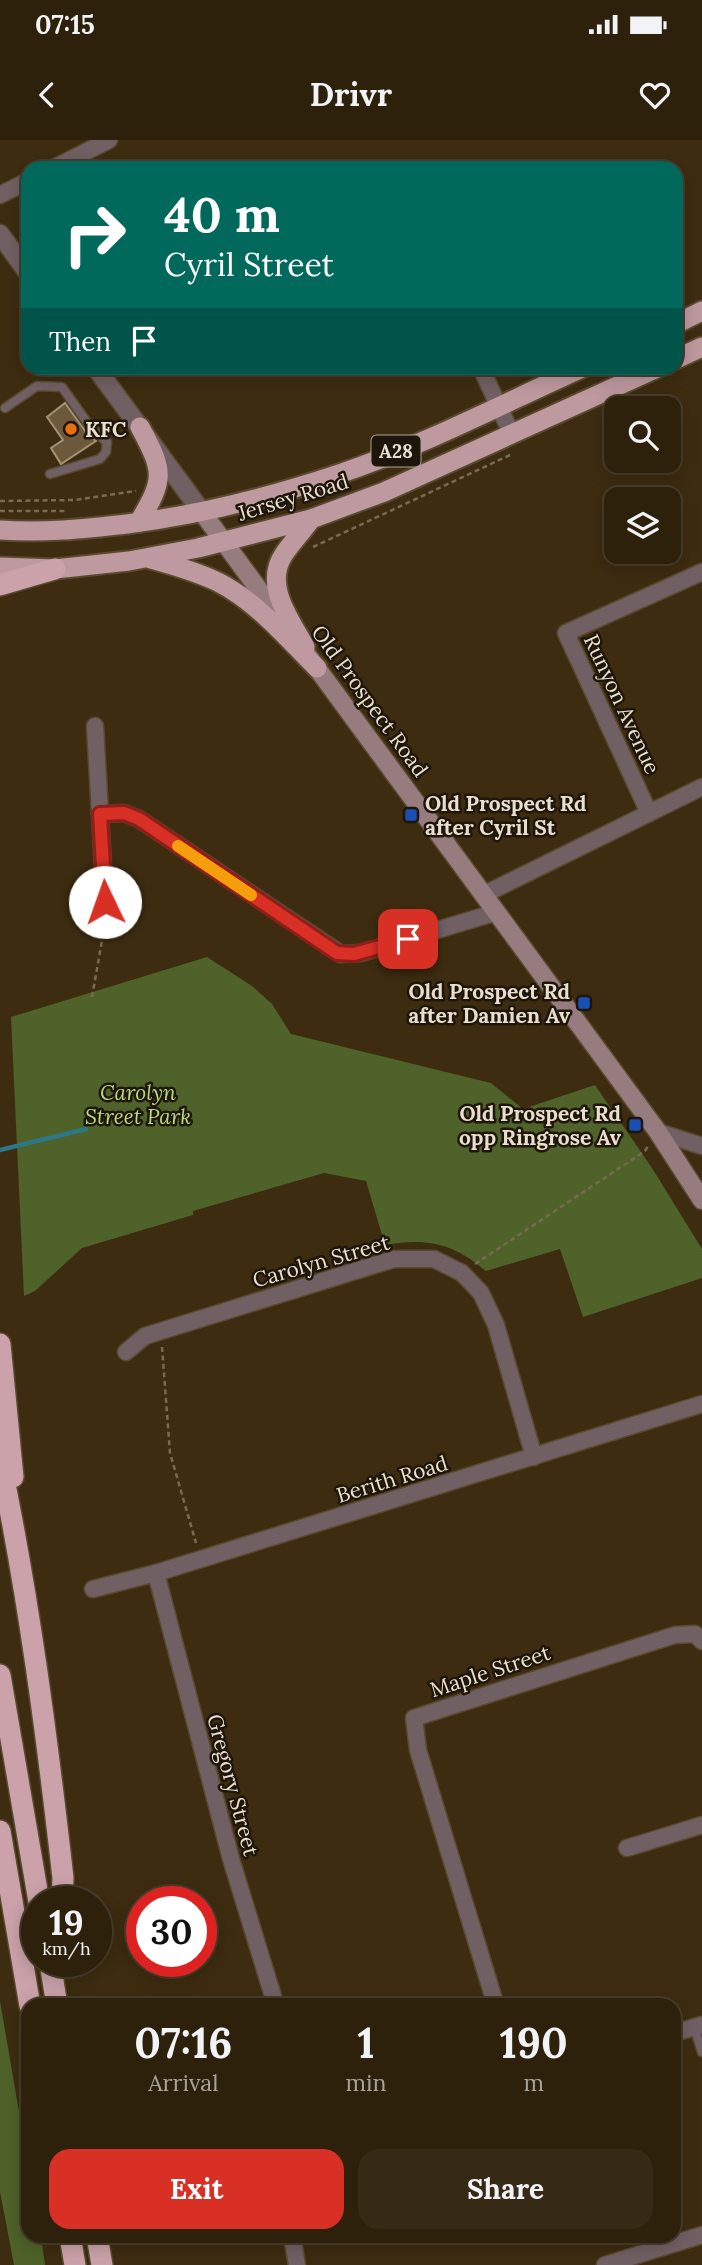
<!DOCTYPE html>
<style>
:root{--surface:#2e210c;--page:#362915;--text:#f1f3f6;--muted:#a7a39d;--line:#493e2d;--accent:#d93025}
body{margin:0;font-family:Lora,serif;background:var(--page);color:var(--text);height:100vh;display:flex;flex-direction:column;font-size:26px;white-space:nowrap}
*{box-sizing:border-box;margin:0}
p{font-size:23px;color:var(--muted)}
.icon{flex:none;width:38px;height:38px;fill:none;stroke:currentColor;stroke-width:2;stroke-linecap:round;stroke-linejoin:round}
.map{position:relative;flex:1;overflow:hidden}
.sheet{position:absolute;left:21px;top:1858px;width:660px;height:245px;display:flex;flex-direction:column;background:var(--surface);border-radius:21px;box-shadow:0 4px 18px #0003,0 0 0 2px var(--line)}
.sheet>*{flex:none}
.banner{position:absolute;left:21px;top:21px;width:662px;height:214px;border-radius:21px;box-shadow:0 4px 18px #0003,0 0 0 2px var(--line);background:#00695c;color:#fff;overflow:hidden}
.controls{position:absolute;left:604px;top:256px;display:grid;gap:14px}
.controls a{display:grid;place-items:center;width:77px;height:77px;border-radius:14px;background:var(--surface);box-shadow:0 4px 18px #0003,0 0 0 2px var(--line);font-size:35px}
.speed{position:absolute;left:21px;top:1746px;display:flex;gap:14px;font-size:35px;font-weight:700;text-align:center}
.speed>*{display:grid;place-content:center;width:91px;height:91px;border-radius:50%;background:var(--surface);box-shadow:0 4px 18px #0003,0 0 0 2px var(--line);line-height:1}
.speed small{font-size:18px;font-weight:400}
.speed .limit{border:10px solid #d22;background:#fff;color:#111}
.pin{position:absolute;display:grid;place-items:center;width:60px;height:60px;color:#fff;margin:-30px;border-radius:14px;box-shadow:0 4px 10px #0006}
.me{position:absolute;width:77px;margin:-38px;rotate:357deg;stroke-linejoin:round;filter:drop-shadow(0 0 5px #0008)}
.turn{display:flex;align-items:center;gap:24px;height:147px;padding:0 28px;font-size:32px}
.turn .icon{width:91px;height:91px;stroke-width:2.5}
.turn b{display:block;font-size:49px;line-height:60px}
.then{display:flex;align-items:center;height:66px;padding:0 28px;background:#0003;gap:14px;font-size:26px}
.eta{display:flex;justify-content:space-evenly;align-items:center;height:119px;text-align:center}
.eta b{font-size:42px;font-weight:700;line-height:49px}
.primary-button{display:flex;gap:14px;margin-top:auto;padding:14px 28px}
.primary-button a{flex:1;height:80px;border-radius:21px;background:var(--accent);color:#fff;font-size:28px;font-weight:700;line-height:80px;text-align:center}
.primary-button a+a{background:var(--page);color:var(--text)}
.status{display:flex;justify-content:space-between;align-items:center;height:49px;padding:0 35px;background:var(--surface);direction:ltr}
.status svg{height:19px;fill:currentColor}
header{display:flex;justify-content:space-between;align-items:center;height:91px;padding:0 28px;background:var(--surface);font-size:32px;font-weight:700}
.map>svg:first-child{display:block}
</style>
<div class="status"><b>07:15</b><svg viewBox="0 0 49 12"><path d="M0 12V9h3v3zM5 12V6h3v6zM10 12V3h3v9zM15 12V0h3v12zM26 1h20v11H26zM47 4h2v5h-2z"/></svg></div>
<header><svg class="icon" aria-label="back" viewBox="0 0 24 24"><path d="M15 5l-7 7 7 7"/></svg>Drivr<svg class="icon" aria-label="heart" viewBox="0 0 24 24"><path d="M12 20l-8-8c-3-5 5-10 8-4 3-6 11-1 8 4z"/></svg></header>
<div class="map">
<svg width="702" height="2125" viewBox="0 0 702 2125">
<rect width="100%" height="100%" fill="#3d2c10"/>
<g fill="#4e6229">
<path d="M207,817L252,846L272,864L291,894L491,943L523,969L595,945L652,1028L702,1109V1138L583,1177L560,1109L486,1131C454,1104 428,1097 385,1105L366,1041L324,1033L193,1071V1075L82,1108L35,1151L24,1156L11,877Z"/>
<path d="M0,1861L28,2024V2096L41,2097L45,2125H14L0,2052Z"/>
</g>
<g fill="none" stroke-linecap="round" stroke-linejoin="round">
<path stroke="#2c7886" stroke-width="4.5" d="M0,1010L86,989"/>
</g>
<path fill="#6c593c" stroke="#a69273" stroke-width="2" d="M65,263L86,292L96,301L61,324L51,308L63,300L47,277Z"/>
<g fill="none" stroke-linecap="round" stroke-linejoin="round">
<g stroke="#59492f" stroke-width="11">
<g id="service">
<path d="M5,268L37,246L62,247L91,288L107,302L106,312L100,319L50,334"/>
<path d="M694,1887L702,1912"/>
</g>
</g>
<g stroke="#59492f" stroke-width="19">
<g id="minor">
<path d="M54,28L109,0"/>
<path d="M0,55L28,41"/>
<path d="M481,228L512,295"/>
<path d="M95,586L105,762"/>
<path d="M649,673L566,493L702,432"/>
<path d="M100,674L124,673L139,679L341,814L361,813L497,772"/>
<path d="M483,755L702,647"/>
<path d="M658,992L702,1006"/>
<path d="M126,1212L145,1196L394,1119H434L462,1133L481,1153L496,1185L534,1317"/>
<path d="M156,1433L231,1719L276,1866"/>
<path d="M93,1449L156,1433L702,1264"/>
<path d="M627,1708L702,1685"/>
<path d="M496,1866L418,1610L414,1578L675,1495L695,1494L702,1501"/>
<path d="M674,1893L702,1885"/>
<path d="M292,2096L297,2125"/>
<path d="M605,2125L702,2095"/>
</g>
</g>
<g stroke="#59492f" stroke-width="21">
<g id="tertiary">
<path d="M0,94L28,133"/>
<path d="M96,228L202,372"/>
</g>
</g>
<g stroke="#59492f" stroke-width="21">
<g id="secondary">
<path d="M202,372L287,488"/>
<path d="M308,516L658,992L702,1060"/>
</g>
</g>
<g stroke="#59492f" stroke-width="23">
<g id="trunk">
<path d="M676,184L702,171"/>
<path d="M676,219L702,207"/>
<path d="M139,382C165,338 164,332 140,287"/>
<path d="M0,390C43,393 84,389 127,384C199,375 270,357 339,334C422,306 502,264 582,228"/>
<path d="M151,419C173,425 197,432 218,442C257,462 286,497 317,528"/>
<path d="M0,427L55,429L129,421L198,408L311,379L384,352L657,228"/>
<path d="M305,507C290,479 263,445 284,414C292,402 303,391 311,379"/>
</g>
</g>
<g stroke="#59492f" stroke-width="24">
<g id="motorway">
<path d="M0,445L55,429"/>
<path d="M0,1204L13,1337"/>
<path d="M0,1320C29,1458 47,1597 63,1738L62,1762"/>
<path d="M0,1535L39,1762"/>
<path d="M0,1691L30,1866"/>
<path d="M50,1822L57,1866"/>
<path d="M70,2096L75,2125"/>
<path d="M97,2096L102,2125"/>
</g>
</g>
<g stroke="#796a53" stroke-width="2.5" stroke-dasharray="5 3.5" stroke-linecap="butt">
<path d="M0,361L75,360L136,351"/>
<path d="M0,371H67"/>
<path d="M313,407L510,315"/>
<path d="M92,857L106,778"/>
<path d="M475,1124L645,1011L648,1006"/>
<path d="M162,1207L170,1313L196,1403"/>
</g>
<use href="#service" stroke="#716063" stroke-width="8"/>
<use href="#minor" stroke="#716063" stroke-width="16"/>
<use href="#tertiary" stroke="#716063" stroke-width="18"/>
<use href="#secondary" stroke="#967b7f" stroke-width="18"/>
<use href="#trunk" stroke="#be999f" stroke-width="19"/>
<use href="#motorway" stroke="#cba2a9" stroke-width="21"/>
</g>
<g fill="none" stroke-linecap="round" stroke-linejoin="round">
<g stroke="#8d1f18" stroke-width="18">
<path id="route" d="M105,762L100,674L124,673L139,679L337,813L354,814L408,799"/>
</g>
<use href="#route" stroke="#d93025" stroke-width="12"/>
<path stroke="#f59e0b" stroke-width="12" d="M178,706L251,755"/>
</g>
<circle fill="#e8710a" stroke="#1e160b" stroke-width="2.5" cx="71" cy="289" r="7"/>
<g fill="#1a4fb4" stroke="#1e160b" stroke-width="2.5">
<rect x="404" y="668" width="14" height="14" rx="3.5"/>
<rect x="577" y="856" width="14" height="14" rx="3.5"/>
<rect x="628" y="978" width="14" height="14" rx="3.5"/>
</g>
<g text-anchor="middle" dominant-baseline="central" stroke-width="5" stroke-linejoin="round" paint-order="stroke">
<rect fill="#1e160b" stroke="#ada394" stroke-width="2" x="371.5" y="295.5" width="49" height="31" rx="5"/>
<g font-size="19" font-weight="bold" fill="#eadfcf">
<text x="396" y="311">A28</text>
</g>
<g font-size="21" font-weight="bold" fill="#eadfcf" stroke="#1e160b" text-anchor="start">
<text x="85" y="289">KFC</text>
<text x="425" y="663">Old Prospect Rd<tspan x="425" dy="24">after Cyril St</tspan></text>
<text x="570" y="851" text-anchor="end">Old Prospect Rd<tspan x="570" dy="24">after Damien Av</tspan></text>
<text x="621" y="973" text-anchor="end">Old Prospect Rd<tspan x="621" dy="24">opp Ringrose Av</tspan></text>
</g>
<g font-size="21" fill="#eadfcf" stroke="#1e160b">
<text transform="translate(293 357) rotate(-17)">Jersey Road</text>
<text transform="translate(370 561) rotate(54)">Old Prospect Road</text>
<text transform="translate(622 564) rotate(65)">Runyon Avenue</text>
<text transform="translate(321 1121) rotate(-16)">Carolyn Street</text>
<text transform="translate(392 1339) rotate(-17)">Berith Road</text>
<text transform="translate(490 1531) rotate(-18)">Maple Street</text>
<text transform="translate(233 1645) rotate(75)">Gregory Street</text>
</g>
<g font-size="21" font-style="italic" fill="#b7da7d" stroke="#1e160b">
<text x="138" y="952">Carolyn<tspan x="138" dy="24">Street Park</tspan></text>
</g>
</g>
</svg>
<div class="controls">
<a><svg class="icon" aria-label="search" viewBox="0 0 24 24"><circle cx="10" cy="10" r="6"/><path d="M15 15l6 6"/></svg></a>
<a><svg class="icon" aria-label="layers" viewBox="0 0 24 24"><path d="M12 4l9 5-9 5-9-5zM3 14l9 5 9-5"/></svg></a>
</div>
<div class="speed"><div>19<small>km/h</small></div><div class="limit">30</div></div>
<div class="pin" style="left:408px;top:799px;background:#d93025"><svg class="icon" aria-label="arrive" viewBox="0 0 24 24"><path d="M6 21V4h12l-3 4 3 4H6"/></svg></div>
<svg class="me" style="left:105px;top:762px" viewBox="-20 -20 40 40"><circle r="19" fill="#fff"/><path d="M0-13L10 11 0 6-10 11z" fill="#d93025"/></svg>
<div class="banner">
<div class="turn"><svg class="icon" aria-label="right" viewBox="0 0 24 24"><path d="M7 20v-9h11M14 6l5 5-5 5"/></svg><div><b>40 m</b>Cyril Street</div></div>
<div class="then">Then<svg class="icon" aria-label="arrive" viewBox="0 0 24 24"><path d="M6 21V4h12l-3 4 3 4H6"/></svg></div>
</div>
<section class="sheet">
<div class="eta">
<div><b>07:16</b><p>Arrival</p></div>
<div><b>1</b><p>min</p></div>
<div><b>190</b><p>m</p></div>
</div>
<div class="primary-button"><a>Exit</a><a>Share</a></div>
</section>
</div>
